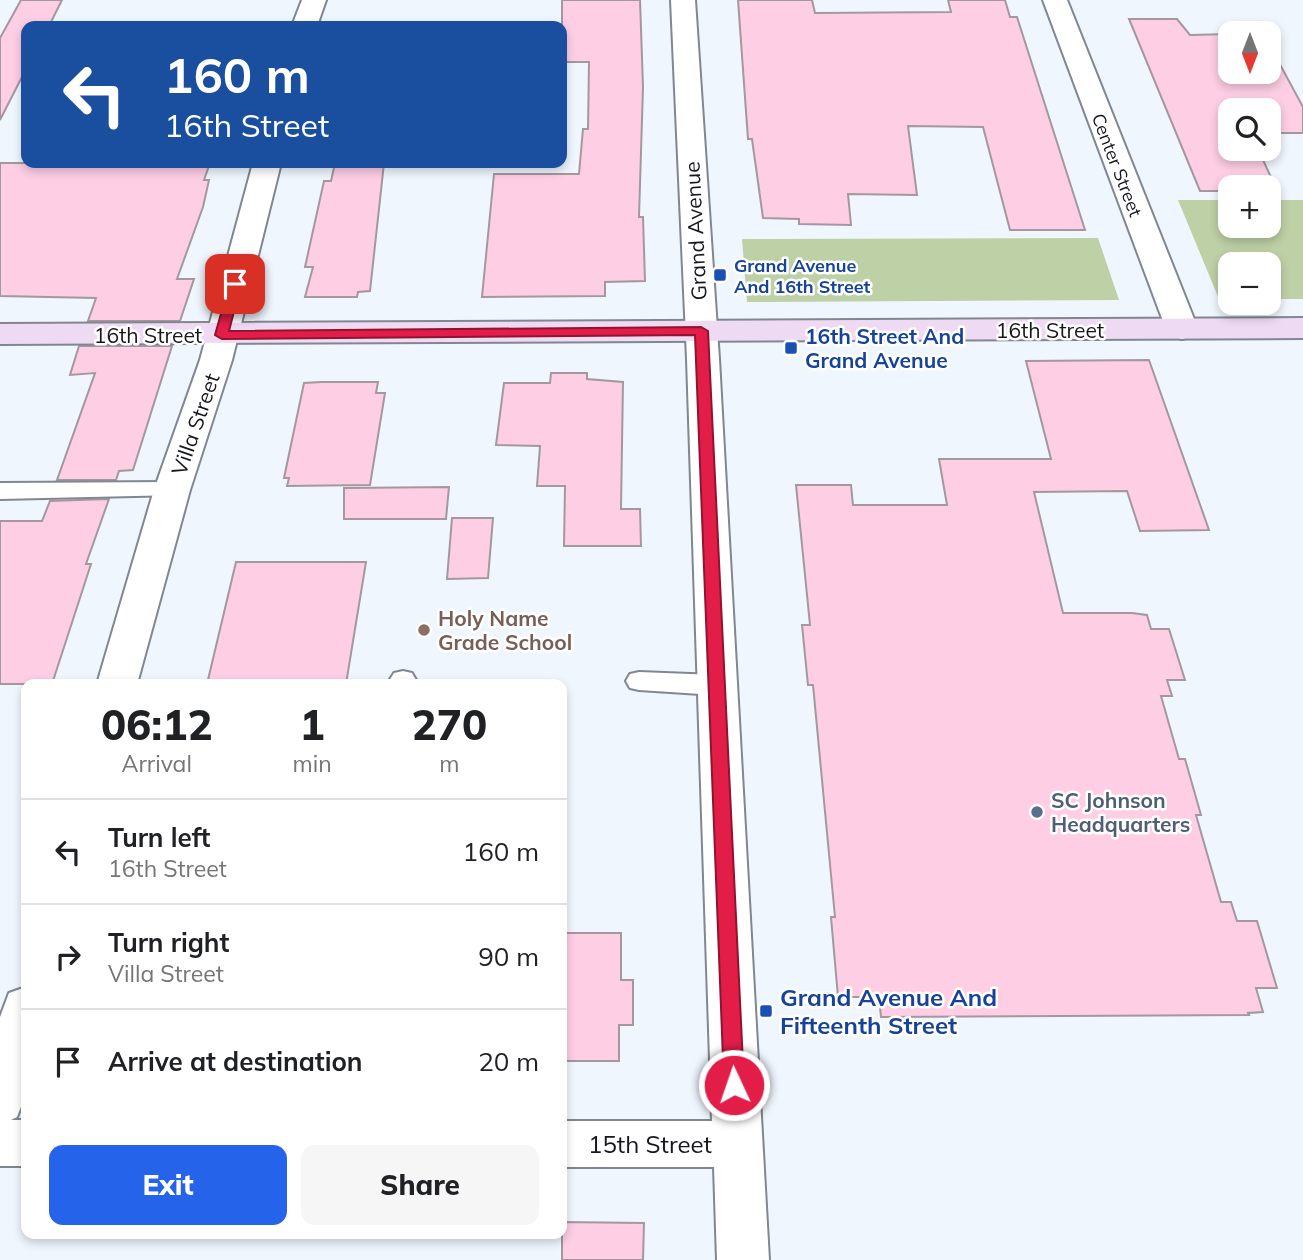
<!DOCTYPE html>
<meta charset="utf-8">
<style>
:root{--surface:#fff;--page:#f6f6f6;--text:#202124;--muted:#757577;--line:#e0e0e0;--accent:#2563eb}
body{margin:0;font-family:Mulish,sans-serif;background:var(--page);color:var(--text);height:100vh;display:flex;flex-direction:column;font-size:26px;white-space:nowrap}
*{box-sizing:border-box;margin:0}
p{font-size:23px;color:var(--muted)}
.icon{flex:none;width:38px;height:38px;fill:none;stroke:currentColor;stroke-width:2;stroke-linecap:round;stroke-linejoin:round}
.map{position:relative;flex:1;overflow:hidden}
.side{position:absolute;left:21px;top:679px;width:546px;height:560px;display:flex;flex-direction:column;background:var(--surface);border-radius:14px;box-shadow:0 4px 10px #0003}
.side>*{flex:none}
.top-card{position:absolute;left:21px;top:21px;width:546px;height:147px;border-radius:14px;box-shadow:0 4px 10px #0003;background:#1a4fa0;color:#fff;overflow:hidden}
.needle{width:46px;rotate:180deg}
.fabs{position:absolute;left:1218px;top:21px;display:grid;gap:14px}
.fabs a{display:grid;place-items:center;width:63px;height:63px;border-radius:14px;background:var(--surface);box-shadow:0 4px 10px #0003;font-size:35px}
.pin{position:absolute;display:grid;place-items:center;width:60px;height:60px;color:#fff;margin:-30px;border-radius:14px;box-shadow:0 4px 10px #0006}
.me{position:absolute;width:77px;margin:-38px;rotate:357deg;stroke-linejoin:round;filter:drop-shadow(0 0 5px #0008)}
.turn{display:flex;align-items:center;gap:24px;height:147px;padding:0 28px;font-size:32px}
.turn .icon{width:91px;height:91px;stroke-width:2.5}
.turn b{display:block;font-size:49px;line-height:60px}
.eta{display:flex;justify-content:space-evenly;align-items:center;height:119px;text-align:center}
.eta b{font-size:42px;font-weight:800;line-height:49px}
.button{display:flex;gap:14px;margin-top:auto;padding:14px 28px}
.button a{flex:1;height:80px;border-radius:14px;background:var(--accent);color:#fff;font-size:28px;font-weight:800;line-height:80px;text-align:center}
.button a+a{background:var(--page);color:var(--text)}
ul{padding:0;list-style:none}
li{display:flex;align-items:center;gap:21px;height:105px;padding:0 28px;border-top:2px solid var(--line)}
li div{flex:1}
li b{display:block;font-size:26px}
li em{font-style:normal}
.map>svg:first-child{display:block}
</style>
<div class="map">
<svg width="1303" height="1260" viewBox="0 0 1303 1260">
<rect width="100%" height="100%" fill="#f0f6fe"/>
<g fill="#bed0a5">
<path d="M1178,200H1230V226H1269V200H1303V299H1269V264H1230V299H1219Z"/>
<path d="M1098,238L1119,300L747,302L742,239Z"/>
</g>
<g fill="#fdcee4" stroke="#a3989d" stroke-width="2">
<path d="M21,0H62L49,26H26V69L0,120V38Z"/>
<path d="M562,0H640L643,87L639,217H643L645,281L605,282V296L482,297L494,174H579L583,129H588L589,62H562Z"/>
<path d="M738,0H812L815,13L951,12L948,0H1005L1010,17H1017L1085,230H1010L983,127L908,126L917,195L848,194L851,225L799,224V219L763,218L752,139H748Z"/>
<path d="M1129,19H1177L1190,35L1230,34V72H1269V44L1303,107V133H1269V110H1230V149H1258L1276,188L1230,187V191H1200Z"/>
<path d="M0,163H210L204,180H209L203,207L177,279H194L180,321H88L96,298L0,296Z"/>
<path d="M335,163H384L370,291L358,292L357,297H305L313,267H305L324,181H331Z"/>
<path d="M79,346H172L133,470L119,471L116,480H57L95,373L70,375Z"/>
<path d="M1149,360L1209,530L1140,531L1127,491L1034,492L1063,613H1132L1147,615L1151,629H1169L1185,680H1167L1172,696H1161L1179,759H1185L1201,815H1196L1221,902H1231L1237,921H1257L1277,988H1256L1263,1012L1248,1013L1249,1015L881,1017L879,997H838L831,917H835L813,685H808L802,625H810L796,485H851L853,505H947L939,459H1051L1026,361Z"/>
<path d="M551,373H587V379L623,382L621,509H640L641,546H564L565,486H537L540,446L496,445L504,383H550Z"/>
<path d="M321,382H378L376,393H385L370,485L287,486L289,478H284L304,383Z"/>
<path d="M449,487L446,519H344V488Z"/>
<path d="M109,499L86,564H91L52,684H0V521H42L50,501Z"/>
<path d="M452,518H493L488,578L447,579Z"/>
<path d="M236,562H366L346,684H207Z"/>
<path d="M562,933H621V980H633V1025H619V1061H562Z"/>
<path d="M562,1222L644,1223L643,1260H562Z"/>
</g>
<g fill="none" stroke-linecap="round" stroke-linejoin="round">
<g stroke="#808790" stroke-width="4">
<g id="lane">
<path d="M172,482L180,485L183,490L180,495L0,499V483Z"/>
<path d="M403,671L412,673L416,680L413,684H387L394,673Z"/>
<path d="M639,672L716,675L725,678L729,685L725,692L716,695L639,690L630,688L626,681L630,674Z"/>
</g>
</g>
<g stroke="#808790" stroke-width="4">
<g id="street">
<path d="M302,0H326L317,26H292Z"/>
<path d="M671,0H695L719,359L769,1260H717L714,1167H562V1121H712L687,359Z"/>
<path d="M1043,0H1067L1198,329L1193,336L1182,339L1171,336L1166,329Z"/>
<path d="M253,163H281L232,360L190,490L137,684H97L154,490L200,360Z"/>
<path d="M26,987V1094L17,1117L11,1120H26V1166H0V1017L9,993Z"/>
</g>
</g>
<g stroke="#808790" stroke-width="4">
<path id="secondary" d="M1303,318V338L0,344V324Z"/>
</g>
<use href="#lane" fill="#fff" fill-rule="evenodd"/>
<use href="#street" fill="#fff" fill-rule="evenodd"/>
<use href="#secondary" fill="#efdaf3" fill-rule="evenodd"/>
</g>
<path fill="#e11d48" stroke="#92132f" stroke-width="2" d="M230,282L241,284L229,331L701,327L708,331L744,1085L742,1091L734,1094L727,1091L724,1085L695,335L222,339L215,335Z"/>
<g fill="#1a4fb4" stroke="#fff" stroke-width="2.5">
<rect x="713" y="268" width="14" height="14" rx="3.5"/>
<rect x="784" y="341" width="14" height="14" rx="3.5"/>
<rect x="759" y="1004" width="14" height="14" rx="3.5"/>
</g>
<circle fill="#8d6e63" stroke="#fff" stroke-width="2.5" cx="424" cy="630" r="7"/>
<circle fill="#5c6f8a" stroke="#fff" stroke-width="2.5" cx="1037" cy="812" r="7"/>
<g text-anchor="middle" dominant-baseline="central" stroke-width="5" stroke-linejoin="round" paint-order="stroke">
<g font-size="18" fill="#15171b" stroke="#fff">
<text transform="translate(1117 165) rotate(69)">Center Street</text>
</g>
<g font-size="18" font-weight="bold" fill="#164399" stroke="#fff" text-anchor="start">
<text x="734" y="265">Grand Avenue<tspan x="734" dy="21">And 16th Street</tspan></text>
</g>
<g font-size="21" fill="#15171b" stroke="#fff">
<text transform="translate(695 231) rotate(-93)">Grand Avenue</text>
<text x="1050" y="330">16th Street</text>
<text x="148" y="335">16th Street</text>
<text transform="translate(195 424) rotate(-71)">Villa Street</text>
</g>
<g font-size="21" font-weight="bold" fill="#164399" stroke="#fff" text-anchor="start">
<text x="805" y="336">16th Street And<tspan x="805" dy="24">Grand Avenue</tspan></text>
</g>
<g font-size="21" font-weight="bold" fill="#785e54" stroke="#fff" text-anchor="start">
<text x="438" y="618">Holy Name<tspan x="438" dy="24">Grade School</tspan></text>
</g>
<g font-size="21" font-weight="bold" fill="#4e5e75" stroke="#fff" text-anchor="start">
<text x="1051" y="800">SC Johnson<tspan x="1051" dy="24">Headquarters</tspan></text>
</g>
<g font-size="24" font-weight="bold" fill="#164399" stroke="#fff" text-anchor="start">
<text x="780" y="997">Grand Avenue And<tspan x="780" dy="28">Fifteenth Street</tspan></text>
</g>
<g font-size="24" fill="#15171b" stroke="#fff">
<text x="650" y="1144">15th Street</text>
</g>
</g>
</svg>
<div class="fabs">
<a><svg class="needle" viewBox="-14 -14 28 28"><path d="M0-13l5 13h-10z" fill="#e53935"/><path d="M0 13l5-13h-10z" fill="#757577"/></svg></a>
<a><svg class="icon" aria-label="search" viewBox="0 0 24 24"><circle cx="10" cy="10" r="6"/><path d="M15 15l6 6"/></svg></a>
<a>+</a>
<a>−</a>
</div>
<div class="pin" style="left:235px;top:284px;background:#d93025"><svg class="icon" aria-label="arrive" viewBox="0 0 24 24"><path d="M6 21V4h12l-3 4 3 4H6"/></svg></div>
<svg class="me" style="left:734px;top:1085px" viewBox="-20 -20 40 40"><circle r="17" fill="#e11d48" stroke="#fff" stroke-width="3"/><path d="M0-11L8 9 0 5-8 9z" fill="#fff"/></svg>
<div class="top-card">
<div class="turn"><svg class="icon" aria-label="left" viewBox="0 0 24 24"><path d="M17 20v-9H6M10 6l-5 5 5 5"/></svg><div><b>160 m</b>16th Street</div></div>
</div>
<section class="side">
<div class="eta">
<div><b>06:12</b><p>Arrival</p></div>
<div><b>1</b><p>min</p></div>
<div><b>270</b><p>m</p></div>
</div>
<ul>
<li><svg class="icon" aria-label="left" viewBox="0 0 24 24"><path d="M17 20v-9H6M10 6l-5 5 5 5"/></svg><div><b>Turn left</b><p>16th Street</p></div><em>160 m</em></li>
<li><svg class="icon" aria-label="right" viewBox="0 0 24 24"><path d="M7 20v-9h11M14 6l5 5-5 5"/></svg><div><b>Turn right</b><p>Villa Street</p></div><em>90 m</em></li>
<li><svg class="icon" aria-label="arrive" viewBox="0 0 24 24"><path d="M6 21V4h12l-3 4 3 4H6"/></svg><div><b>Arrive at destination</b></div><em>20 m</em></li>
</ul>
<div class="button"><a>Exit</a><a>Share</a></div>
</section>
</div>
